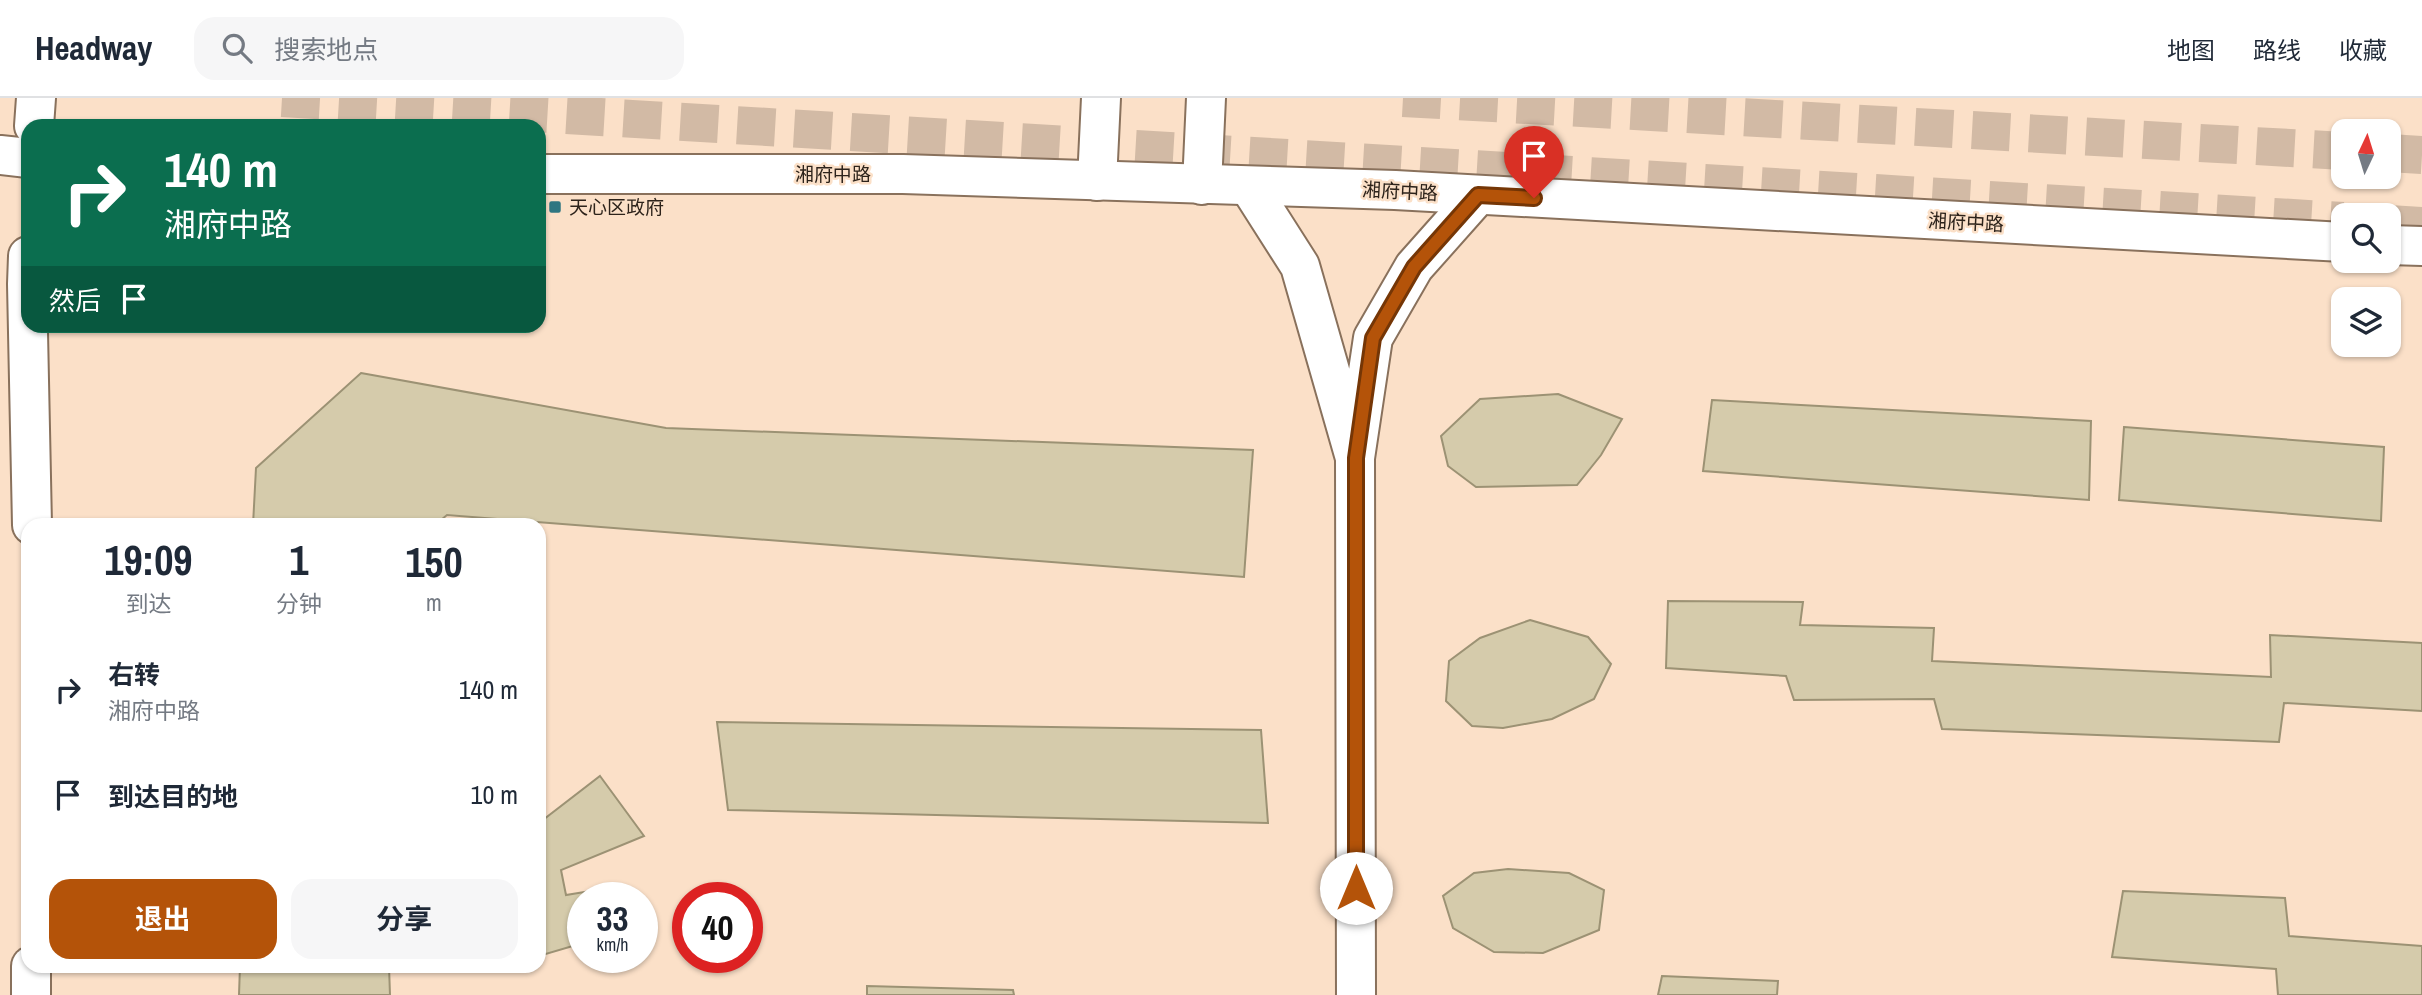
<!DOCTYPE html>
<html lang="zh">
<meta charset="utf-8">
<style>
:root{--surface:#fff;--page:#f6f6f7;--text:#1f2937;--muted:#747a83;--line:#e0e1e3;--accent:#b45309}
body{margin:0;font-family:"Archivo Narrow","Noto Sans SC",sans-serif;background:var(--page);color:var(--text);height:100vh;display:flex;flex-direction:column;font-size:26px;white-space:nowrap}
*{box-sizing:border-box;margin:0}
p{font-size:23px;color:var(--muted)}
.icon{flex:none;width:38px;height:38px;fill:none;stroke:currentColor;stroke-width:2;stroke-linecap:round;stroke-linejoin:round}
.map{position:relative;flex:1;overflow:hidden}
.side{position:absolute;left:21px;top:420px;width:525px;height:455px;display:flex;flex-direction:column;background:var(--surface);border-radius:21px;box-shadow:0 2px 5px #0004}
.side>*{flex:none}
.top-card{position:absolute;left:21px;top:21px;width:525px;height:214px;border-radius:21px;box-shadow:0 2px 5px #0004;background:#0b6e4f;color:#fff;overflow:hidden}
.needle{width:46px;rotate:4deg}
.buttons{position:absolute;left:2331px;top:21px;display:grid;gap:14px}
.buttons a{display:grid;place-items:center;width:70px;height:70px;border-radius:14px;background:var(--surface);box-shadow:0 2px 5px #0004;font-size:35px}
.speed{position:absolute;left:567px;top:784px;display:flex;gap:14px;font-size:35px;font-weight:700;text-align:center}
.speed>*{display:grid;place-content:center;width:91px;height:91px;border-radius:50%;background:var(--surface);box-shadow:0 2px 5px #0004;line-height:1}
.speed small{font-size:18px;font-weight:400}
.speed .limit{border:10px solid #d22;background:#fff;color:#111}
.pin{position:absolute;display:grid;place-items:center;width:60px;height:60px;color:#fff;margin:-72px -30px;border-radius:50% 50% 50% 0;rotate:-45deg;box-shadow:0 0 7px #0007}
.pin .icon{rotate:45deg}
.me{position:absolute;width:77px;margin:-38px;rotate:0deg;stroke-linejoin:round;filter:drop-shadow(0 0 5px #0008)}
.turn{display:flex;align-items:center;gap:24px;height:147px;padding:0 28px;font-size:32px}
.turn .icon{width:91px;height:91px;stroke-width:2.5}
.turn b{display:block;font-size:49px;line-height:60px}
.then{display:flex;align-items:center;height:66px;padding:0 28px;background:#0003;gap:14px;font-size:26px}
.eta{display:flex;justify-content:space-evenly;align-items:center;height:119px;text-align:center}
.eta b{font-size:42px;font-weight:700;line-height:49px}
.action{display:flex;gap:14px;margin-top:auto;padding:14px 28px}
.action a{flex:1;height:80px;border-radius:21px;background:var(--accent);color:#fff;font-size:28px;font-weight:700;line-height:80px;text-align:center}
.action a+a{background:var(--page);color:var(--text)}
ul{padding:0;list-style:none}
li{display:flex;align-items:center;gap:21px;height:105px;padding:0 28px}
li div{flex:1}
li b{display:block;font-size:26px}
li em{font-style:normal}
header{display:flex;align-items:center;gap:42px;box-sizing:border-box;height:98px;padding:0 35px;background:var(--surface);border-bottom:2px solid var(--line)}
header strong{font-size:33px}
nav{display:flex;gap:38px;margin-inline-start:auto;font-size:24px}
.search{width:490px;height:63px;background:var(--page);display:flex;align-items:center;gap:18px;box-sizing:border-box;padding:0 24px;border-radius:21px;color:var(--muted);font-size:26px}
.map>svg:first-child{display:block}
</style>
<header>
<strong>Headway</strong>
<div class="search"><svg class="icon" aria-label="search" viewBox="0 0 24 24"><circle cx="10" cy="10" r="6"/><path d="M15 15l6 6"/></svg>搜索地点</div>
<nav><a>地图</a><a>路线</a><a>收藏</a></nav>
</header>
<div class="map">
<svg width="2422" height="897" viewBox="0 0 2422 897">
<rect width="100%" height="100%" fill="#fbe0c8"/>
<g fill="#d5cbab" stroke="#9c9274" stroke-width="2">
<path d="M361,275L666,330L1253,352L1244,479L447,417L435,427H253L256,370Z"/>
<path d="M1558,296L1622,321L1601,357L1577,387L1476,389L1448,368L1441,338L1480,301Z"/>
<path d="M1712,302L2091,323L2089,402L1703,373Z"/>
<path d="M2124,329L2384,349L2381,423L2119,402Z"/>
<path d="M1668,503L1803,504L1800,527L1934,530L1932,563L2271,579L2270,537L2422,545V613L2284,605L2279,644L1942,631L1934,601L1794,602L1786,578L1666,570Z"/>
<path d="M1530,522L1588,539L1611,566L1594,601L1552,621L1503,630L1472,628L1446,603L1449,563L1480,540Z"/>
<path d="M717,624L1261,632L1268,725L728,712Z"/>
<path d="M600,678L644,738L561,772L566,797L590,793L594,800H583V845L539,858V725Z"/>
<path d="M1508,771L1569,775L1604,792L1599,832L1543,855L1494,854L1453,830L1443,798L1474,775Z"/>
<path d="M2123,793L2285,800L2289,838L2422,848V897H2278L2276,871L2112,859Z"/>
<path d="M240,868H389L390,897H239Z"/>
<path d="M1662,878L1778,883L1777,897H1658Z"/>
<path d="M867,888L1013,892L1014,897H867Z"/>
</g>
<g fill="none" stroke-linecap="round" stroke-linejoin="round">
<g stroke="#d2baa5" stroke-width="38" stroke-dasharray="38 19" stroke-linecap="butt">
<path d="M282,0L2343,123"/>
<path d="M1403,0L2343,53"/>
<path d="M2389,55L2422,57"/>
<path d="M2389,126L2422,128"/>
</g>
<g stroke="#89715c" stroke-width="42">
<g id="minor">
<path d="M1097,83L1101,0"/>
<path d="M1202,87L1206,0"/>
<path d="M1249,88L1300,168L1355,360L1373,240L1414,169L1478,97"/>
<path d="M1355,360L1356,897"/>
</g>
</g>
<g stroke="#89715c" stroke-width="42">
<g id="major">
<path d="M34,28L36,0"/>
<path d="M0,57L28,60"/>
<path d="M539,76H903L1395,92L2343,144"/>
<path d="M2389,147L2422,148"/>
<path d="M28,158L27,186L32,427"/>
<path d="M31,897V868"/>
</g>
</g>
<use href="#minor" stroke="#fff" stroke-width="38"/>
<use href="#major" stroke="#fff" stroke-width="38"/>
</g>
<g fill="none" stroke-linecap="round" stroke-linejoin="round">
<g stroke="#753606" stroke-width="18">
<path id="route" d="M1356,790V360L1373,240L1414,169L1478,97L1534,100"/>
</g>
<use href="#route" stroke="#b45309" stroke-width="12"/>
</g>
<rect fill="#2f7681" stroke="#fbe0c8" stroke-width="2.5" x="548" y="102" width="14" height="14" rx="3.5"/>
<g text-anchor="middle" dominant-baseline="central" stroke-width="5" stroke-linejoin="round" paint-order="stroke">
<g font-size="19" fill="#2d231b" stroke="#fbe0c8">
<text x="833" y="76">湘府中路</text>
<text transform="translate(1400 93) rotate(3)">湘府中路</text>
<text transform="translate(1966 124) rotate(3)">湘府中路</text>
</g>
<g font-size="19" fill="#2d231b" stroke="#fbe0c8" text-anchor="start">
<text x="569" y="109">天心区政府</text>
</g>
</g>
</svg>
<div class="buttons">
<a><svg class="needle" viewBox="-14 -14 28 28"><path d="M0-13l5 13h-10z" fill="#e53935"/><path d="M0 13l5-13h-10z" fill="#747a83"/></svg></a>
<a><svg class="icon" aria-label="search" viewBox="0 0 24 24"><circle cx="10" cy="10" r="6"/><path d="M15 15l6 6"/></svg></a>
<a><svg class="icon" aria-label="layers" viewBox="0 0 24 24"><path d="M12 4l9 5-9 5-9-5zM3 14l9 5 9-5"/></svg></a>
</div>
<div class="speed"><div>33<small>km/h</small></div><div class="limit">40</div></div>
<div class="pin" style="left:1534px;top:100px;background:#d93025"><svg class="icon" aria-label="arrive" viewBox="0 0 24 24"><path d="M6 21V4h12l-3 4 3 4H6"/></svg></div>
<svg class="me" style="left:1356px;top:790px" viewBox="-20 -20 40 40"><circle r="19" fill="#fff"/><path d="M0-13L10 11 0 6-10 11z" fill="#b45309"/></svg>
<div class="top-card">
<div class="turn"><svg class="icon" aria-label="right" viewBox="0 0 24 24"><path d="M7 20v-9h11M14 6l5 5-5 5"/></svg><div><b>140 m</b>湘府中路</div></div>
<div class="then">然后<svg class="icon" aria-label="arrive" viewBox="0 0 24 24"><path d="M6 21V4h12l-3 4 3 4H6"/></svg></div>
</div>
<section class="side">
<div class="eta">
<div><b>19:09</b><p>到达</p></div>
<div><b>1</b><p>分钟</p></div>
<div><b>150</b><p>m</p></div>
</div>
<ul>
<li><svg class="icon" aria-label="right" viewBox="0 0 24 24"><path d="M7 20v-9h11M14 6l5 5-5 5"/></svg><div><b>右转</b><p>湘府中路</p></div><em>140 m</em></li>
<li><svg class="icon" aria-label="arrive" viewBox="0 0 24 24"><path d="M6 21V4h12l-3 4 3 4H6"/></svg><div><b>到达目的地</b></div><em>10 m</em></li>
</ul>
<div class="action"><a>退出</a><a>分享</a></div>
</section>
</div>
